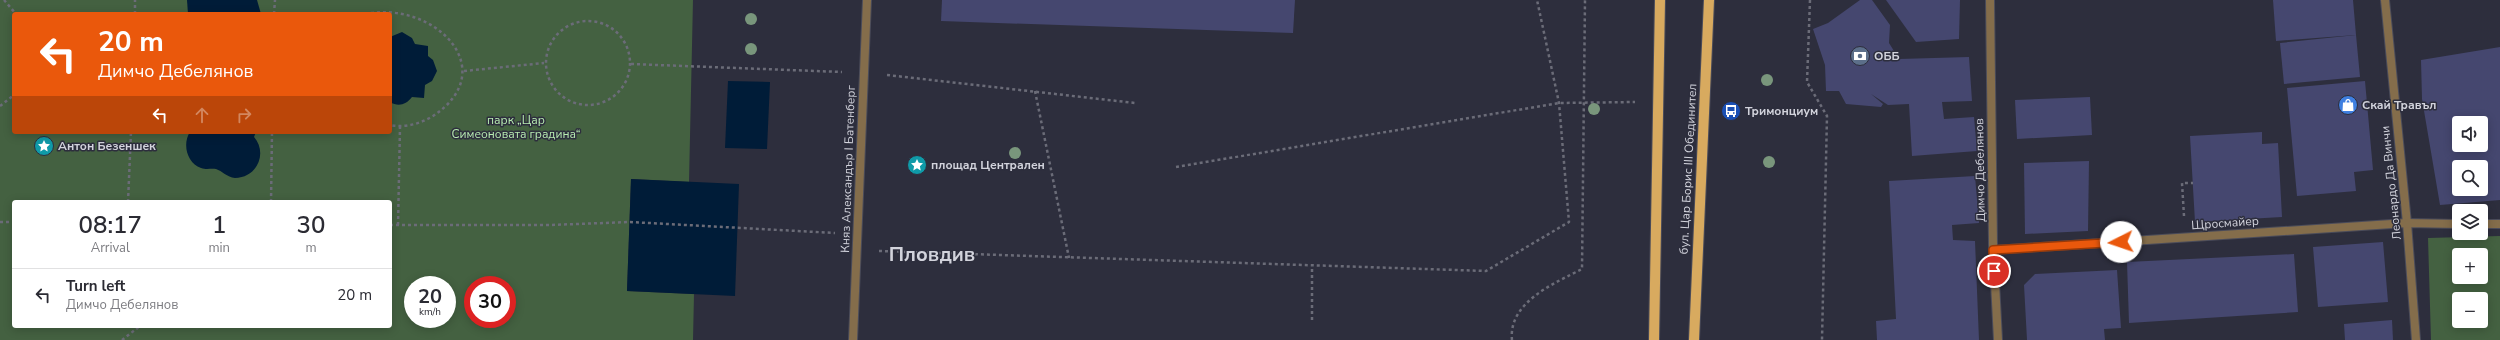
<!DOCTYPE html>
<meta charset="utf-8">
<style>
:root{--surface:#fff;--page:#f2f2f3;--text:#2b2b33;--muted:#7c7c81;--line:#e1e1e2}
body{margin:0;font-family:"Nunito Sans",sans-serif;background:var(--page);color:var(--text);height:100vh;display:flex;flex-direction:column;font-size:15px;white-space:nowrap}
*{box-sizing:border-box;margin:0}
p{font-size:13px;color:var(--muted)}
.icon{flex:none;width:22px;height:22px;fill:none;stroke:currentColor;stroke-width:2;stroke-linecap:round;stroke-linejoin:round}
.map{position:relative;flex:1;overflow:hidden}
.sheet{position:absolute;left:12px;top:200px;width:380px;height:128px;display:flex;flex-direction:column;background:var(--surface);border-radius:4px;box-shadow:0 2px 10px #0003}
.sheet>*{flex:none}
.top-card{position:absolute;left:12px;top:12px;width:380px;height:122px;border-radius:4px;box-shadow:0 2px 10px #0003;background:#ea580c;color:#fff;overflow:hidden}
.fabs{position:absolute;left:2452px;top:116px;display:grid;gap:8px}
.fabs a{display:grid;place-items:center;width:36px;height:36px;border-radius:4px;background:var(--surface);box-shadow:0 2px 10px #0003;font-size:20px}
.speed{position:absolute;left:404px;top:276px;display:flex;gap:8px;font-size:20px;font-weight:700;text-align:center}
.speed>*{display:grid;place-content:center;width:52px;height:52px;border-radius:50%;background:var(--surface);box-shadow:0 2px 10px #0003;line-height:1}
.speed small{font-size:10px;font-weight:400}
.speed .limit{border:6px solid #d22;background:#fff;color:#111}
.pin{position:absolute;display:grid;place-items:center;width:34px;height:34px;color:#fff;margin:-17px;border:2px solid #fff;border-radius:50%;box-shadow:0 1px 4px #0007}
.me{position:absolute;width:44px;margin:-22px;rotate:266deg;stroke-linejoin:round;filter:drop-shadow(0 0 3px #0008)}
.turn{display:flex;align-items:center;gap:14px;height:84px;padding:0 20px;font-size:18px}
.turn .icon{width:52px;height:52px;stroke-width:2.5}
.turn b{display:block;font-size:28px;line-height:34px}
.lanes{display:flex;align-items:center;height:38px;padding:0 20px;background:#0003;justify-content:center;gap:20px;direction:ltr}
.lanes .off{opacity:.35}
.eta{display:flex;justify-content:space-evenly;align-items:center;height:68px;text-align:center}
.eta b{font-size:24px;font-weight:600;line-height:28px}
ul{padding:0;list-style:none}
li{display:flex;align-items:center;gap:12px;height:52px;padding:0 20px;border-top:1px solid var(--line)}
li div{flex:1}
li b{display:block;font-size:15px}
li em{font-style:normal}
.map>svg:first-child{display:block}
</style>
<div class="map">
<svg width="2500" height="340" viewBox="0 0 2500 340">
<rect width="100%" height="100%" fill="#2d2e3d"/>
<g fill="#446141" fill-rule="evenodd">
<path d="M0,0H693L689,182L631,179L627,291L694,294L693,340H0ZM14,14H390V132H14ZM14,202H390V326H14ZM413,285H447V319H413ZM473,285H507V319H473Z"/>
<path d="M2500,236V340H2431L2428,238ZM2459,255H2481V277H2459ZM2459,299H2481V321H2459Z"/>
</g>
<g fill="#001c38">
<path d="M187,0H257L261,14H188Z"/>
<path d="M402,32L412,38L415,44L428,46V56L433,60L437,71L432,81L425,85L424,98L412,97C406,105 398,107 390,102V37Z"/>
<path d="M728,81L770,82L767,149L725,148Z"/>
<path d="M190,132H256L254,137C268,153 257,178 235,178C227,177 222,171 216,169C211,168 207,170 201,168C187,163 182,144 190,132Z"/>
<path d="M631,179L739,184L735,296L627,291Z"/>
</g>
<g fill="#45476f" fill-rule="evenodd">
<path d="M942,0H1295L1293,33L941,21Z"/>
<path d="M1860,0H1872L1890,25L1889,43L1899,59L1969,57L1972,101L1942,102L1944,119L1974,117L1977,151L1912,156L1909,104L1888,105L1871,94L1883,104L1881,107L1846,104L1839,91H1826L1825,65L1813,29L1828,23Z"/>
<path d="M1886,0H1960L1959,39L1916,42Z"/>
<path d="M2273,0H2353L2356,35L2276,41Z"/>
<path d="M2356,35L2360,77L2284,84L2280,43Z"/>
<path d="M2500,47V200L2440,205L2422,99L2421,60ZM2459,123H2481V145H2459ZM2459,167H2481V189H2459Z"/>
<path d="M2365,81L2373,170L2354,172L2356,191L2297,196L2287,88Z"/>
<path d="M2090,97L2092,135L2017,139L2015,100Z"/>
<path d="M2262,132V144L2278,143L2282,217L2195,222L2190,136Z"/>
<path d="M2089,161L2088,231L2025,234L2024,163Z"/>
<path d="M1975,176L1979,223L1952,225L1953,240L1975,241L1979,340H1877L1876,321L1896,319L1889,181Z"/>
<path d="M2383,242L2388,302L2318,307L2313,247Z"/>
<path d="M2294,254L2298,312L2129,323L2127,262Z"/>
<path d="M2117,270L2121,328L2104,329L2105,340H2027L2024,285L2035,274Z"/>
<path d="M2392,320L2393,340H2345L2344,324Z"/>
</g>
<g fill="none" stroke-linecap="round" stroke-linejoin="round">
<g stroke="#4b4c5a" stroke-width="10">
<path id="pedestrian" d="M853,340L867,0"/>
</g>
<g stroke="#4b4c5a" stroke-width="10">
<g id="minor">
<path d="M1990,0L1993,244L1998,340"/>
<path d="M2385,0L2407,223L2416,340"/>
<path d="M2481,224H2500"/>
<path d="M1993,250L2407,223L2459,224"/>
</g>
</g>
<g stroke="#4b4c5a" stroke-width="12">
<g id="primary">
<path d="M1654,340L1660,0"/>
<path d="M1694,340L1709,0"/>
</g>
</g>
<g stroke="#6b6c78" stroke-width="2.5" stroke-dasharray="3 3" stroke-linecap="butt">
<path d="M4,0L16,14"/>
<path d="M1810,0L1807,82L1827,116L1822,340"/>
<path d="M135,14V0"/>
<path d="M274,14L275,0"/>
<path d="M365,14C435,0 503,70 433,116C420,124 405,128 390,125"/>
<circle cx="588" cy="63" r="42"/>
<path d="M631,64L842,72"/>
<path d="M464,71L544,63"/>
<path d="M887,75L1135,103"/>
<path d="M1035,91L1069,258"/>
<path d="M0,106L14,95"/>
<path d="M1176,167L1559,103L1635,102"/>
<path d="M128,202L131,132"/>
<path d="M271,202L272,132"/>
<path d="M2184,216L2182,183H2193"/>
<path d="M0,222H14"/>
<path d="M390,225H550L630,222L835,233"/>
<path d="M398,225L400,127"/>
<path d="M879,251L1486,271L1569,222L1559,103L1537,0"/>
<path d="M1312,320V267"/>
<path d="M122,340L140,326"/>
<path d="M1512,340C1508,302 1555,283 1582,269L1585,0"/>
</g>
<use href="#pedestrian" stroke="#846d4b" stroke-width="8"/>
<use href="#minor" stroke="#846d4b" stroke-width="8"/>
<use href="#primary" stroke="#d8aa5f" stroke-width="10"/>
</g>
<g fill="#79967c">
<circle cx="751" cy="19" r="6"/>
<circle cx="751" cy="49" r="6"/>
<circle cx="1767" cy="80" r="6"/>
<circle cx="1594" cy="109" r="6"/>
<circle cx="1015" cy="153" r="6"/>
<circle cx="1769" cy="162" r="6"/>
</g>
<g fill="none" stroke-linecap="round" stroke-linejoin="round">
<g stroke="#983908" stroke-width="10">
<path id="route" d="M1994,271L1993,250L2121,242"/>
</g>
<use href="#route" stroke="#ea580c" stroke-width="7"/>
</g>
<defs>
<g id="bank-disc" transform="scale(1)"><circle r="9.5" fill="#5c6f8a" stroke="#2d2e3d"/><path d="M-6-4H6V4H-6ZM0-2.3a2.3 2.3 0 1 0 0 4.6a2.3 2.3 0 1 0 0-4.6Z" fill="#fff"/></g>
<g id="shop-disc" transform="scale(1)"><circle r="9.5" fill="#3f7fe0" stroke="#2d2e3d"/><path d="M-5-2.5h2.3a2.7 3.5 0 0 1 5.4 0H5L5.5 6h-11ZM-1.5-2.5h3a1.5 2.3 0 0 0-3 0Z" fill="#fff"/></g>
<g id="bus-disc" transform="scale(1)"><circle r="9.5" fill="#1a4fb4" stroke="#2d2e3d"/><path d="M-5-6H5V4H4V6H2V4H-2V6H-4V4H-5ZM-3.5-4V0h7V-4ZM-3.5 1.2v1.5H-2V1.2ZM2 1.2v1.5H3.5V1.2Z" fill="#fff"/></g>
<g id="sight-disc" transform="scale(1)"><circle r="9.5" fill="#0f9aa8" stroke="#2d2e3d"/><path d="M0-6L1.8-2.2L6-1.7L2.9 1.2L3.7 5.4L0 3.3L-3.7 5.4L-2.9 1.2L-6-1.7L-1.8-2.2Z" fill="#fff"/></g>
</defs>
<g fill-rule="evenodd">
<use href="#bank-disc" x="1860" y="56"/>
<use href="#shop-disc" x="2348" y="105"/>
<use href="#bus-disc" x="1731" y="111"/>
<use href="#sight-disc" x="44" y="146"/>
<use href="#sight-disc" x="917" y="165"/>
</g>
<g text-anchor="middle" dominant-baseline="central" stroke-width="3" stroke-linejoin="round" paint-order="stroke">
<g font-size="12" font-weight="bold" fill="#d2d3dc" stroke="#2d2e3d" text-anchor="start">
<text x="1874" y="56">ОББ</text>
<text x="2362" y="105">Скай Травъл</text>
<text x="1745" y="111">Тримонциум</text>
<text x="58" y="146">Антон Безеншек</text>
<text x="931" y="165">площад Централен</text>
</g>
<g font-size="12" fill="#b7ebb0" stroke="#2d2e3d">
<text x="516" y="120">парк „Цар<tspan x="516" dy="14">Симеоновата градина“</tspan></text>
</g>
<g font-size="12" fill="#d2d3dc" stroke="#2d2e3d">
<text transform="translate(848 169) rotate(-88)">Княз Александър I Батенберг</text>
<text transform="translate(1688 169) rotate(-87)">бул. Цар Борис III Обединител</text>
<text transform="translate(1980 170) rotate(-91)">Димчо Дебелянов</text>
<text transform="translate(2391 183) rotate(-96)">Леонардо Да Винчи</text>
<text transform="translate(2225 223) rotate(-4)">Щросмайер</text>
</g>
<g font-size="20" font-weight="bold" fill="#d2d3dc" stroke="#2d2e3d">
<text x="932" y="254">Пловдив</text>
</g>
</g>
</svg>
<div class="fabs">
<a><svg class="icon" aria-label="sound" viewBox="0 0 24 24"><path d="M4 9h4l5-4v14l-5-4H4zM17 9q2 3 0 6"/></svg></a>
<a><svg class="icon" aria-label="search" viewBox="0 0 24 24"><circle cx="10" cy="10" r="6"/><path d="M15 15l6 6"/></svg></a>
<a><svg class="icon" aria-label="layers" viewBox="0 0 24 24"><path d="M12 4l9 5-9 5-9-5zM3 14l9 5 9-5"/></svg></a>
<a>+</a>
<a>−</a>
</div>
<div class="speed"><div>20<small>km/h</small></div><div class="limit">30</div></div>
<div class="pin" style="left:1994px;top:271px;background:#d93025"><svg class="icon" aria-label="arrive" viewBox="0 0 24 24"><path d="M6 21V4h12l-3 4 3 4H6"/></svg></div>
<svg class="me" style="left:2121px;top:242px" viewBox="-20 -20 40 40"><circle r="19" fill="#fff"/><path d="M0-13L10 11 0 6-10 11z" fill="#ea580c"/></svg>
<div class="top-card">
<div class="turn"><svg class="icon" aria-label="left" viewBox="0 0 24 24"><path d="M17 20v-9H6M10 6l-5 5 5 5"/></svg><div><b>20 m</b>Димчо Дебелянов</div></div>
<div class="lanes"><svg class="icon" aria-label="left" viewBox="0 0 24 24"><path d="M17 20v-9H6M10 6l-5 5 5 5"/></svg><svg class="icon off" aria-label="ahead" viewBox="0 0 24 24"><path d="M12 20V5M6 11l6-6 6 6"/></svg><svg class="icon off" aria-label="right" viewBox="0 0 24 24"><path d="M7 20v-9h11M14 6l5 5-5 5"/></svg></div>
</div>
<section class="sheet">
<div class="eta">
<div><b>08:17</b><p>Arrival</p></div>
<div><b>1</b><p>min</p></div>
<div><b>30</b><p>m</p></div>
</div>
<ul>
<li><svg class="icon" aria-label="left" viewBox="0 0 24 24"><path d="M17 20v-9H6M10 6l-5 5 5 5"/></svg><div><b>Turn left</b><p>Димчо Дебелянов</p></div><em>20 m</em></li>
</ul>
</section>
</div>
